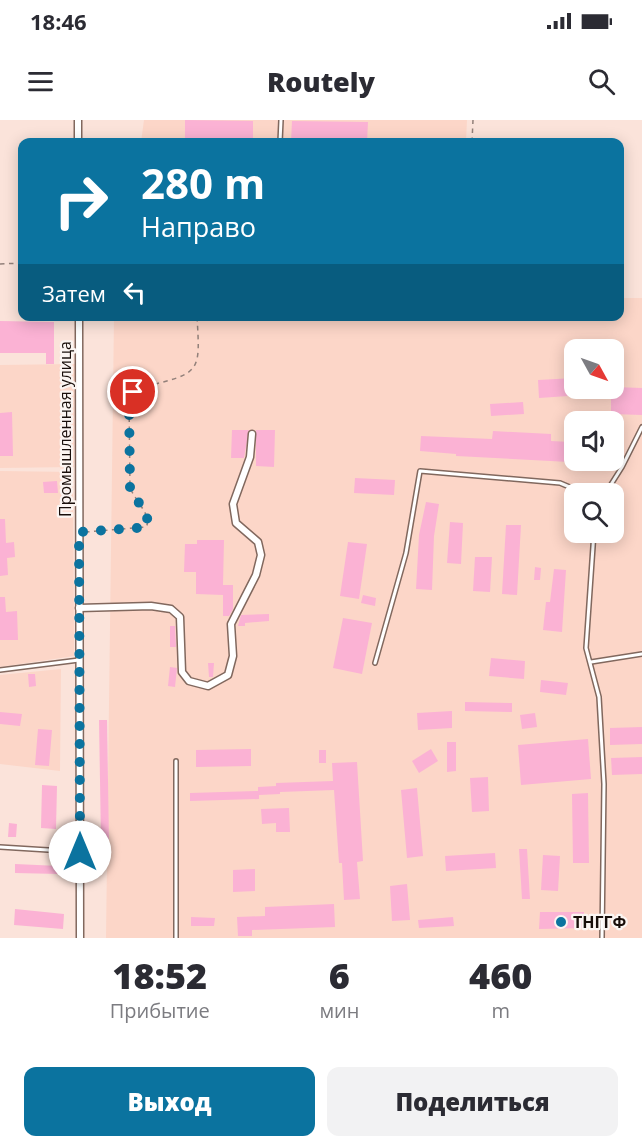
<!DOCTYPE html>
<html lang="ru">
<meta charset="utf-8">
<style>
:root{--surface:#fff;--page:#f2f2f3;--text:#2b2b33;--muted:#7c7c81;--accent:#0b739f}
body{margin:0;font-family:"Open Sans",sans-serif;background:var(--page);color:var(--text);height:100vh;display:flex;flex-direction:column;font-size:22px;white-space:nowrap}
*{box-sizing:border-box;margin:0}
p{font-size:20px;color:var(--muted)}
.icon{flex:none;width:33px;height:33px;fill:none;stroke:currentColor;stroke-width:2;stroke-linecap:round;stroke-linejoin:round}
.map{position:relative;height:818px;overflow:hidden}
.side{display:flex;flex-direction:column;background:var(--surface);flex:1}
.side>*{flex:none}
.top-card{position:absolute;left:18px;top:18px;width:606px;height:183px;border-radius:12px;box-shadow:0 3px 15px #0003;background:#0b739f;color:#fff;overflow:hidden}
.needle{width:39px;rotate:130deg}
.tools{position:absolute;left:564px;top:219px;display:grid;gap:12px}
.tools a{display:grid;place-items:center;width:60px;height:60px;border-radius:12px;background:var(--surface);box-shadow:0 3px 15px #0003;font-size:30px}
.pin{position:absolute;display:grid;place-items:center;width:51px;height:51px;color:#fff;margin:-26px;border:3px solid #fff;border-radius:50%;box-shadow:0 2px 6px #0007}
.me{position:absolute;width:66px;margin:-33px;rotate:0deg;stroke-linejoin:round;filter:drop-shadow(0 0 4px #0008)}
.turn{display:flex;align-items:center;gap:21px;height:126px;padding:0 24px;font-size:27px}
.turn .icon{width:78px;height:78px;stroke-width:2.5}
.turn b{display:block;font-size:42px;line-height:51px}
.then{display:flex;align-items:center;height:57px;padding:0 24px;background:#0003;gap:12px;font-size:22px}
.eta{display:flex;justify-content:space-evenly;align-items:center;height:102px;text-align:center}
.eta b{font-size:36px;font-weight:800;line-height:42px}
.button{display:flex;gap:12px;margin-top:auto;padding:12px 24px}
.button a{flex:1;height:69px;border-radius:12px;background:var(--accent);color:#fff;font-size:24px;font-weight:800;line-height:69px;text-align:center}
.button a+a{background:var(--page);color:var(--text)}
.status{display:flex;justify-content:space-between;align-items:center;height:42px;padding:0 30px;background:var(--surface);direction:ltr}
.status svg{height:16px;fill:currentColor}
header{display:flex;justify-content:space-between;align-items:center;height:78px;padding:0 24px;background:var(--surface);font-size:27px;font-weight:800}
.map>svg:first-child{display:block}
</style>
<div class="status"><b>18:46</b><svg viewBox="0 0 49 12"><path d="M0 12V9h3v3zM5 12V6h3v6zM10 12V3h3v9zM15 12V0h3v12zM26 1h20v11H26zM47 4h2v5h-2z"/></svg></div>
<header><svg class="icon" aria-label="menu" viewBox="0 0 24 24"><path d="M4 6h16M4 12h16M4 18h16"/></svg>Routely<svg class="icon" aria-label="search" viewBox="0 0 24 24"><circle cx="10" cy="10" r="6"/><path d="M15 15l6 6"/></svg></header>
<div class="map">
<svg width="642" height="818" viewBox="0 0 642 818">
<rect width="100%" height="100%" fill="#fbe3da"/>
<g fill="#fcd6c8" fill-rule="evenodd">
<path d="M144,0H467L466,22H141Z"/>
<path d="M620,178H642V818H106L114,197L620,196ZM574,230H614V268H574ZM574,302H614V340H574ZM574,374H614V412H574Z"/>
<path d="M75,244L74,347L0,348V245Z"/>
<path d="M0,351L73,352L74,536L0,547Z"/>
<path d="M61,549L60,651L0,644V555Z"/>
</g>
<g fill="#fbb2d4">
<path d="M185,0L253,1V22H185Z"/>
<path d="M292,1L368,2L367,22H291Z"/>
<path d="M0,201L54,202V244H46V233H0Z"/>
<path d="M574,258V268H582L583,275L539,278L538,260Z"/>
<path d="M614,267L642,268V295L611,294V268Z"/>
<path d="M523,282L524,294L491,296L490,284Z"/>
<path d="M12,292L13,336H0V293Z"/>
<path d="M232,310H249L244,338H231Z"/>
<path d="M256,310H275L274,347L256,346Z"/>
<path d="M493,311L551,314V321L570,322L569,342L456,336V334L420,331L421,316L492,319Z"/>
<path d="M355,358L395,360L394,375L354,373Z"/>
<path d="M57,361L58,373H44L43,362Z"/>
<path d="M426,382L439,384L434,416L432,470L416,469L419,415Z"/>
<path d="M0,399H5L6,423L14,422L15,437L7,438L8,455L0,456Z"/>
<path d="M450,402L463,403L461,444L447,443Z"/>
<path d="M506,405H521L517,475L502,474Z"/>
<path d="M197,420H224L223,465H233V489L229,496H223V475L196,474V452H184L185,424H197Z"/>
<path d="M348,422L367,424L359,479L340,476Z"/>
<path d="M475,437H492L490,472L473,471Z"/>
<path d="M535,447L541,448L540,460H534Z"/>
<path d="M554,449L566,450L562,512L543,510L546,482H550Z"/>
<path d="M363,475L376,478L375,486L361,483Z"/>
<path d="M0,477H5L6,492L17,491L18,520H0Z"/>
<path d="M269,494V501L245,503V506H238L241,495Z"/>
<path d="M343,498L372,503L362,554L333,548Z"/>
<path d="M170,506H175L176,527H170Z"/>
<path d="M491,538L525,541L524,559L489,556Z"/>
<path d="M208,543H214L213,557H209Z"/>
<path d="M170,547L177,548L175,567L168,566Z"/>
<path d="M28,554H35L36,566L29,567Z"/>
<path d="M541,560L568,563L566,575L540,572Z"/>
<path d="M465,582L512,583V592L465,591Z"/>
<path d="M452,591V608L418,610L417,593Z"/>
<path d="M0,592L22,594L20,606L0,604Z"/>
<path d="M535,593L537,607L522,609L520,595Z"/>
<path d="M99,600H107L109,721H101Z"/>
<path d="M642,607V624L610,625V608Z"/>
<path d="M38,609L52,610L49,646L35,645Z"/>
<path d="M588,619L591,659L521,665L518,625Z"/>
<path d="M447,622H456V651L447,652Z"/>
<path d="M251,629V646L196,647V630Z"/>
<path d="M431,629L438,641L419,653L412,641Z"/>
<rect x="319" y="630" width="7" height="13"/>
<path d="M642,637V654L612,655L611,638Z"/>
<path d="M357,642L363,741L357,742L360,779L344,780L342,743H339L334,670L280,672V674L259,675V679L190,681V673L258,671V667L276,666V663L333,661L332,643Z"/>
<path d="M488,657L489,691L472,692L470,658Z"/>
<path d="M42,665L57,666L56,709L41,708Z"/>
<path d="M417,668L423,736L407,738L401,670Z"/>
<path d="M588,673L589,743H573L572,674Z"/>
<path d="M289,688L290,712H276V703L262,704L261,689Z"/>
<path d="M9,703L17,704L16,717H8Z"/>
<path d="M519,729H527L530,779H522Z"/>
<path d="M495,733L496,748L446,751L445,736Z"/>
<path d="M543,735L560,736L558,771L541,770Z"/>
<path d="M15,744L59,746V754L15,753Z"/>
<path d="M255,749V771L233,772V750Z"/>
<path d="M407,764L410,800L392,801L390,766Z"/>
<path d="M334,784L335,807L252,810V816H238L237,797L265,796V787Z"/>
<path d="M15,789L64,794L63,809L14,805Z"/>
<path d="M540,792H584V808L539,809Z"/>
<path d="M191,797L215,798L214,806H191Z"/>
<path d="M453,797L454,806L419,808L418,800Z"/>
</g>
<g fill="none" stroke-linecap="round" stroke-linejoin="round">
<g stroke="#81685e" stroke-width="6">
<g id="service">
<path d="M280,22L281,0"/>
<path d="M605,374L622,347L642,307"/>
<path d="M594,412L586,528L599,577L604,664L602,818"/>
<path d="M591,542L642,534"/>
<path d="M375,543L406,433L420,351L560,363L586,374"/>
<path d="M0,550L79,540"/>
<path d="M0,727L80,732"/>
<path d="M176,818V641"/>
</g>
</g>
<g stroke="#81685e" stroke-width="9">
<g id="minor">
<path d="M78,0V22"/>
<path d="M79,196L80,818"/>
<path d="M79,488L151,486L171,489L180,497L182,552L189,561L208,566L228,555L233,536L231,504L256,455L261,435L258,422L236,403L233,384L250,337L252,314"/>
</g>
</g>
<g stroke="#92807a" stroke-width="1.5" stroke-dasharray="4.5 4.5" stroke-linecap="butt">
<path d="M472,22L473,0"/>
<path d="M0,144L22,143"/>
<path d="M85,412L146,407C153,396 134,380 130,367L129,278C134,270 139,268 147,266C202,253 200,251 197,196"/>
</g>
<use href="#service" stroke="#fff" stroke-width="3"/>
<use href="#minor" stroke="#fff" stroke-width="6"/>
</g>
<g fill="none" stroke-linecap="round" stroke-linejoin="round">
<path stroke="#0b739f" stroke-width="10" stroke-dasharray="0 18" d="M80,732L79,412L138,408L146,407C153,396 134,380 130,367L129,278L133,272"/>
</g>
<circle fill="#0b739f" stroke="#fbf5f2" stroke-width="2" cx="561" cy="802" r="6"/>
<g text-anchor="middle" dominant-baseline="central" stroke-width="4.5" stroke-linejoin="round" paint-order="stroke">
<g font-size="16" fill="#180e0a" stroke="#fbf5f2">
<text transform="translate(65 309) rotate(-90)">Промышленная улица</text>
</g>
<g font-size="16" font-weight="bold" fill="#180e0a" stroke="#fbf5f2" text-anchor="start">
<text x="573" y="802">ТНГГФ</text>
</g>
</g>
</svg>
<div class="tools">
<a><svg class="needle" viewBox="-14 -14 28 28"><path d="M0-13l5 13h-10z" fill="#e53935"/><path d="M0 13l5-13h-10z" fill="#7c7c81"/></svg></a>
<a><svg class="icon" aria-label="sound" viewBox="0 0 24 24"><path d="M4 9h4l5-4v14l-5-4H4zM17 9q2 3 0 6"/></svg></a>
<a><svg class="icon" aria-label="search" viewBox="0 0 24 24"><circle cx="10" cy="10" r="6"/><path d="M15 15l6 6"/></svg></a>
</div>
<div class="pin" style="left:133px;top:272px;background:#d93025"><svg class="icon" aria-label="arrive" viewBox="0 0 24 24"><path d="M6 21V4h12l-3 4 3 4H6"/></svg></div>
<svg class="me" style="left:80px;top:732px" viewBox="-20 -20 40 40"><circle r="19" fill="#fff"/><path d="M0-13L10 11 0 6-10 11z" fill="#0b739f"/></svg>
<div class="top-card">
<div class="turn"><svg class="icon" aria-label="right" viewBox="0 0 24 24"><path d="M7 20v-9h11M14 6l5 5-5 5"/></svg><div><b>280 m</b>Направо</div></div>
<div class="then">Затем<svg class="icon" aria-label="left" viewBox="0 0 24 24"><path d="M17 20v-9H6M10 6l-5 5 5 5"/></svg></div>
</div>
</div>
<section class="side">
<div class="eta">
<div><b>18:52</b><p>Прибытие</p></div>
<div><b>6</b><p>мин</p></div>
<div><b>460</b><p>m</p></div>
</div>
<div class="button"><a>Выход</a><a>Поделиться</a></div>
</section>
